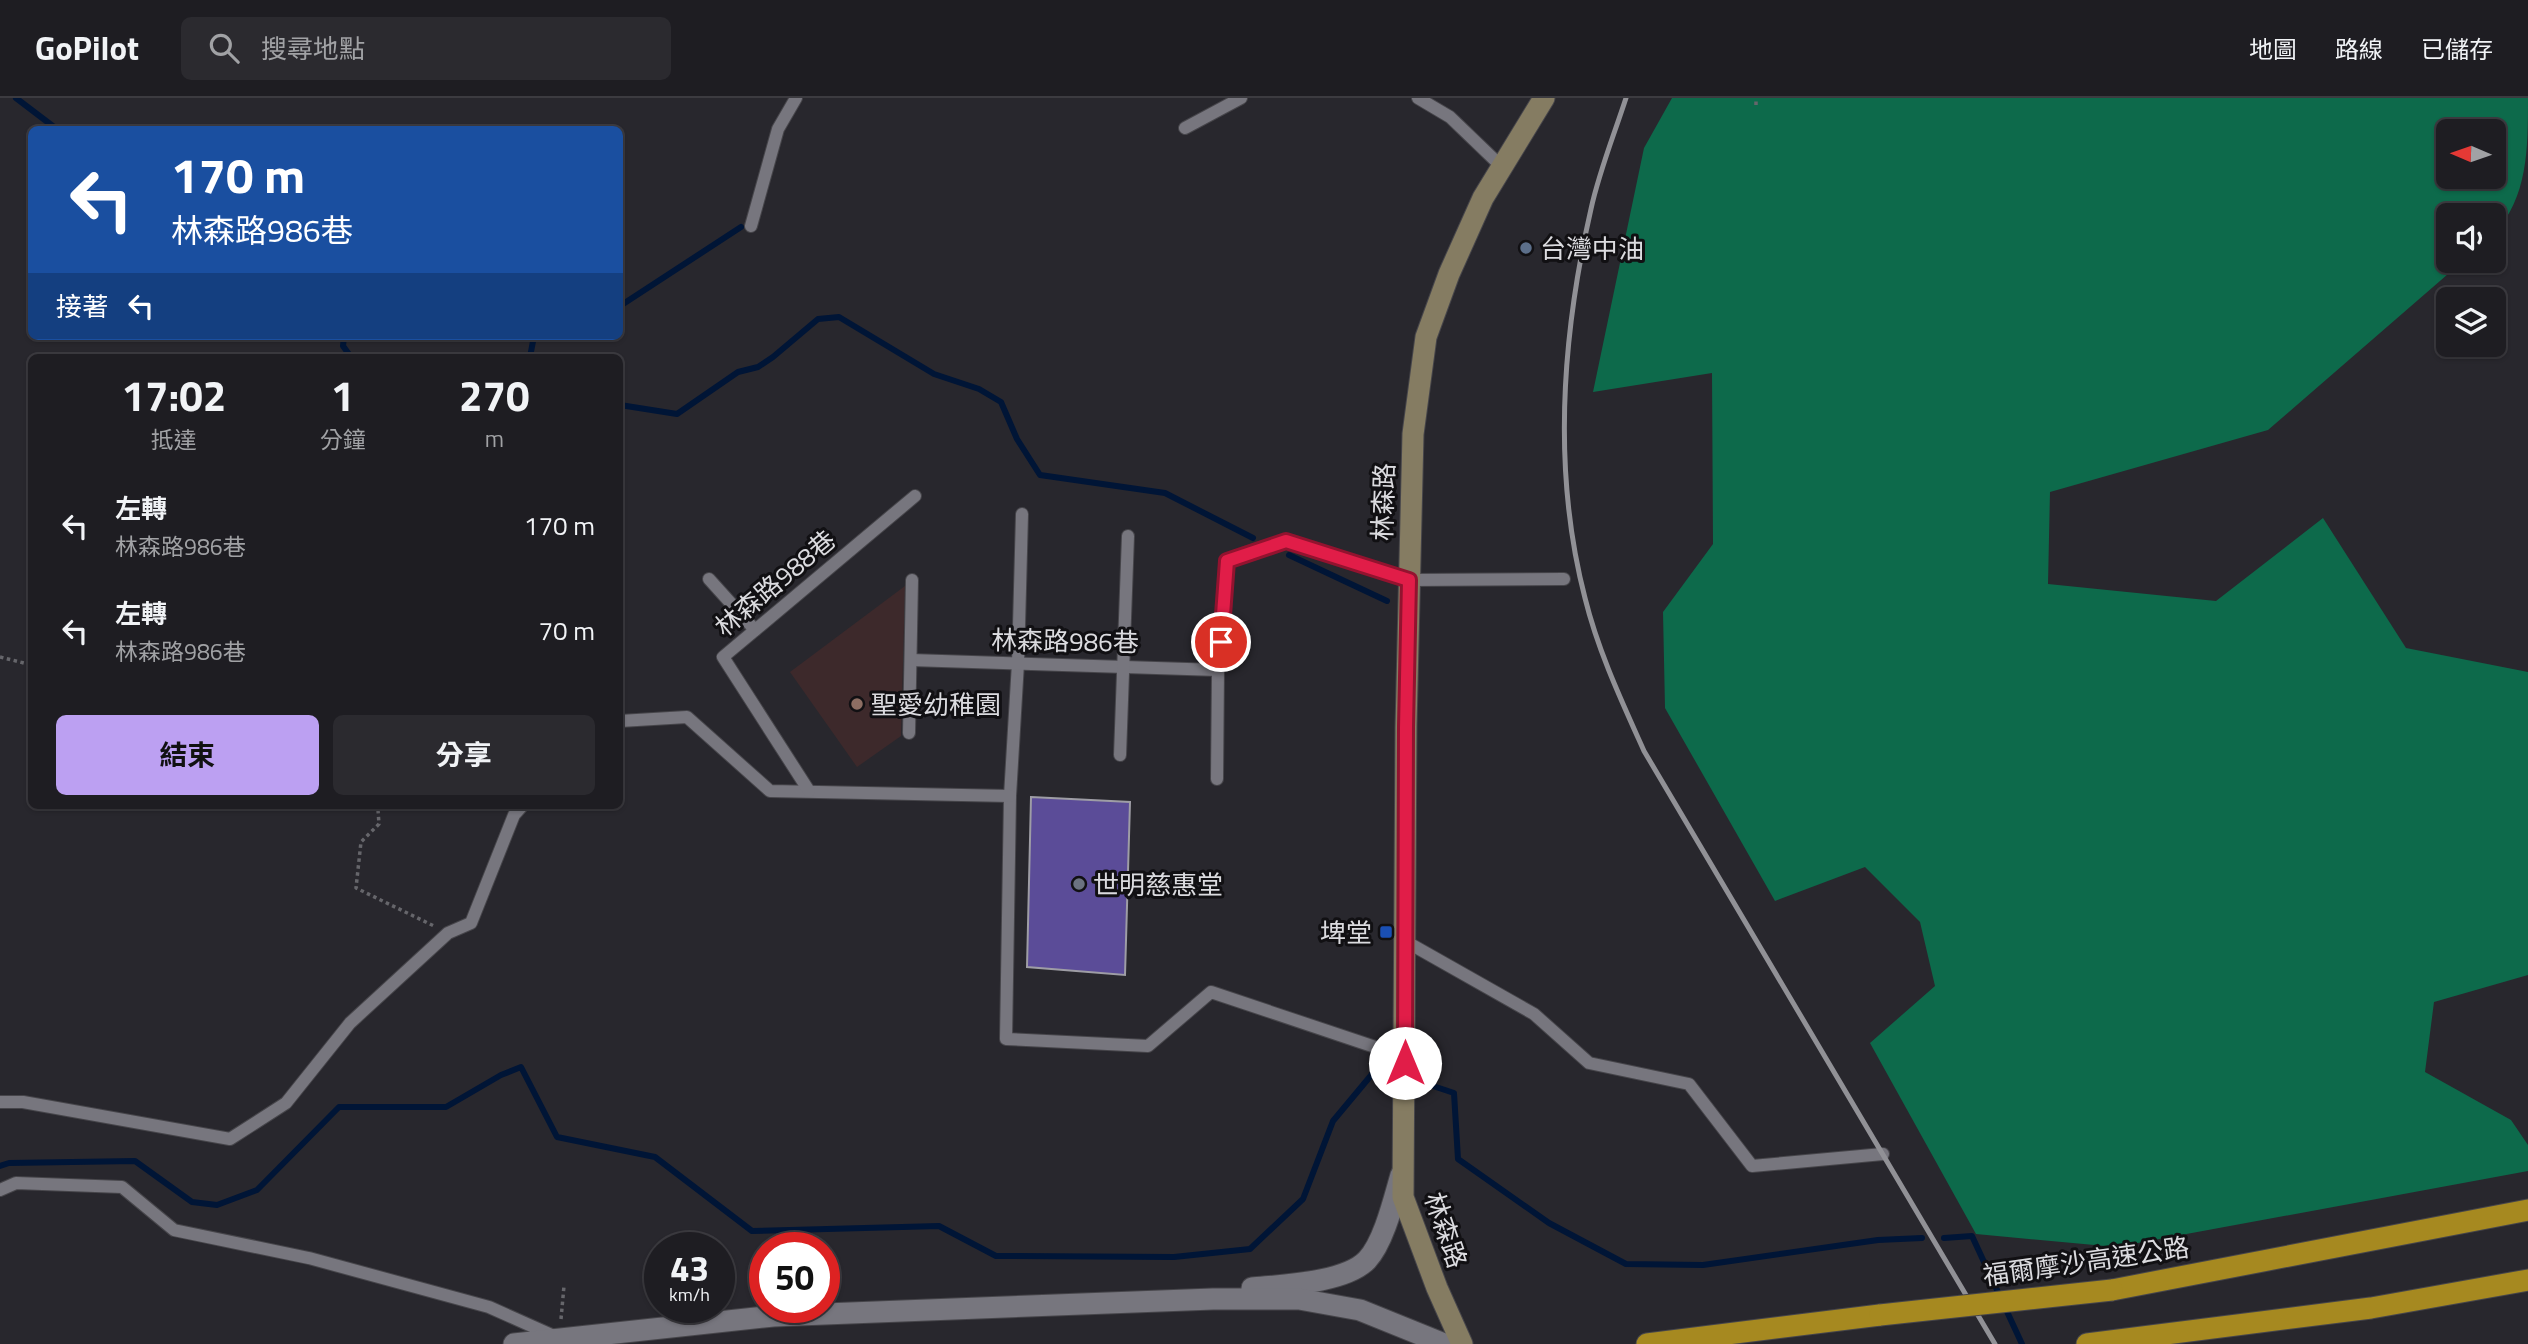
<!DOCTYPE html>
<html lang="zh-TW">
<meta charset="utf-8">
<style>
:root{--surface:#1e1d22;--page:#2b2a2f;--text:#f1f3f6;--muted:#a1a2a5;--line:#3c3b40;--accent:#bca0f2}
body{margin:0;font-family:"Titillium Web","Noto Sans TC",sans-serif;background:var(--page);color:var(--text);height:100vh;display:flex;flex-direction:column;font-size:26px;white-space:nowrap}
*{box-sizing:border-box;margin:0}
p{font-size:23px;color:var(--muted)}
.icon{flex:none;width:38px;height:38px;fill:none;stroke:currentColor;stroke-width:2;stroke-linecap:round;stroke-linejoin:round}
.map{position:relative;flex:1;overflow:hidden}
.sheet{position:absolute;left:28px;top:256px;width:595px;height:455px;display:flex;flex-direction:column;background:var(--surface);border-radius:10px;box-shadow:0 2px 5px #0004,0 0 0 2px var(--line)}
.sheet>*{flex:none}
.guide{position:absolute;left:28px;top:28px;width:595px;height:214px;border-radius:10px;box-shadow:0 2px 5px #0004,0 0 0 2px var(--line);background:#1a4fa0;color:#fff;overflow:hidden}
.needle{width:46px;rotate:272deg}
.fabs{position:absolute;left:2436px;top:21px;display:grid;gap:14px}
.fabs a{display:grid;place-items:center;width:70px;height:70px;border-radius:10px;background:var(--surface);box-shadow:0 2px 5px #0004,0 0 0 2px var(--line);font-size:35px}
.speed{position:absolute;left:644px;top:1134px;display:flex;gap:14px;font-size:35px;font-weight:700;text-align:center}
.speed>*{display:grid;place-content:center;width:91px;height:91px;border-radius:50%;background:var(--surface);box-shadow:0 2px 5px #0004,0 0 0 2px var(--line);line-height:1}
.speed small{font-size:18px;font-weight:400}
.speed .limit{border:10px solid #d22;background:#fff;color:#111}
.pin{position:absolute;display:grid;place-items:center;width:60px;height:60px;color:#fff;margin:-30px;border:4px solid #fff;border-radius:50%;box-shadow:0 2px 7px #0007}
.me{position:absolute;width:77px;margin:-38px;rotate:0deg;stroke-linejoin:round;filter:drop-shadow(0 0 5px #0008)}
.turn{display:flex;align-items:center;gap:24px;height:147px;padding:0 28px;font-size:32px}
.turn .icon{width:91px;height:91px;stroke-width:2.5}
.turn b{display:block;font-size:49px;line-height:60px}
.then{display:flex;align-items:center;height:66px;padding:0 28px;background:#0003;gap:14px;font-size:26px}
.eta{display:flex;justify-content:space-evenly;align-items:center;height:119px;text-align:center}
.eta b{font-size:42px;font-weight:700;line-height:49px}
.button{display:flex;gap:14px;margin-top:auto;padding:14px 28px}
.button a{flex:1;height:80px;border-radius:10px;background:var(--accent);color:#111;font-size:28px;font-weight:700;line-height:80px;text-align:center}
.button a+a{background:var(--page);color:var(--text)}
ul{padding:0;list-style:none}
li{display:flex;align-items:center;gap:21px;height:105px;padding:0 28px}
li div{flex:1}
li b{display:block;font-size:26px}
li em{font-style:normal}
header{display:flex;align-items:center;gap:42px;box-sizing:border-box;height:98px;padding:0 35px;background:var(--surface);border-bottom:2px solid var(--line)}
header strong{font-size:33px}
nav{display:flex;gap:38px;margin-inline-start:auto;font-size:24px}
.search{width:490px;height:63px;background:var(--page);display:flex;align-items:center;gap:18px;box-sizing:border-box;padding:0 24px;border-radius:10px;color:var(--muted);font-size:26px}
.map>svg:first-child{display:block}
</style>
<header>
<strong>GoPilot</strong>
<div class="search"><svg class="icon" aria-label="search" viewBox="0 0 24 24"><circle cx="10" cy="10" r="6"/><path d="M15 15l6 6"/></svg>搜尋地點</div>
<nav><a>地圖</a><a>路線</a><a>已儲存</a></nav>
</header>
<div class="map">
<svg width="2528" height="1246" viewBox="0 0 2528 1246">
<rect width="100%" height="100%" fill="#28272d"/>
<path fill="#3d292b" d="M905,488L901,638L857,669L790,574Z"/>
<path fill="#0d6a4b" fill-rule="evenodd" d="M1672,0H2528C2528,51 2528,99 2494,136V117H2448V163H2463L2268,332L2050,394L2048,486L2216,503L2323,420L2406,550L2528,574V877L2434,904L2425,974L2511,1022L2528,1047V1073L2116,1149L1976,1136L1870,945L1935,888L1920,824L1865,769L1775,803L1665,610L1663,514L1713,446L1712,275L1593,294L1644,50ZM2448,33H2494V79H2448Z"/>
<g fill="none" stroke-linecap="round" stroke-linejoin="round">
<g stroke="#001536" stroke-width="6">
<path d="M16,0L58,32"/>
<path d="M620,208L741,129"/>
<path d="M344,238L343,248L351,259"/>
<path d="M530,259L534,238"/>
<path d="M620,307L677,316L738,274L758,269L773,259L818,221L839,219L934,276L979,291L1001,304L1017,341L1040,377L1165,395L1253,440"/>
<path d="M1289,457L1387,503"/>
<path d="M1409,980L1454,995L1458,1061L1549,1125L1626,1166L1703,1167L1878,1142L1922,1140"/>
<path d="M0,1068L9,1065L135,1063L192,1104L217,1107L257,1092L339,1009H446L501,977L521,969L557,1039L655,1059L752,1133L939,1128L996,1158L1174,1159L1250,1151L1303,1101L1333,1023L1378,969L1399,976"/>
<path d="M1944,1140L1972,1138L2022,1246"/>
</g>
</g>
<path fill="#5b4c98" stroke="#9e9da5" stroke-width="2" d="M1031,699L1130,704L1125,877L1027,869Z"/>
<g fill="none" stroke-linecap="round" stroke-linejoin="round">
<g stroke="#46454a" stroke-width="14">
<g id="service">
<path d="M1418,0L1450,19L1502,69"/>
<path d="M1185,30L1241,0"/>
<path d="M751,128L778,31L796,0"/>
<path d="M1022,416L1018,565L1010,698L1006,941L1148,948L1211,894L1405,959"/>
<path d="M709,481L755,532"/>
<path d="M911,562L1218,572"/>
<path d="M620,623L687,619L770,693L1010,698"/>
<path d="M909,635L912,482"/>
<path d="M1120,657L1128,438"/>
<path d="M1217,681L1218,572L1227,463L1286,443L1409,482L1564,481"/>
<path d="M809,693L723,559L915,398"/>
<path d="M1405,843L1534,916L1589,965L1689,986L1752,1068L1883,1056"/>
<path d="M0,1004H23L230,1041L286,1005L350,925L448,835L471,825L514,717L523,707"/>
<path d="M0,1092L16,1085L122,1089L174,1132L309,1160L489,1209L556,1239"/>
</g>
</g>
<g stroke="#46454a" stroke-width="23">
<g id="tertiary">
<path d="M1252,1190C1282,1187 1345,1185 1367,1162C1384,1144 1394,1101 1401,1077"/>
<path d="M514,1246L773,1218L1213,1201H1299L1360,1212L1444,1246"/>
</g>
</g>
<g stroke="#46454a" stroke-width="23">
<path id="secondary" d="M1462,1246L1437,1190L1403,1099L1406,629L1413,336L1426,239L1449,176L1483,100L1544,0"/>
</g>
<g stroke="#46454a" stroke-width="23">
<g id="motorway">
<path d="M2112,1192L2528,1112"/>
<path d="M1647,1246L1880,1217"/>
<path d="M2087,1246L2371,1210L2528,1182"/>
</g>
</g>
<g stroke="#66666b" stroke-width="3.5" stroke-dasharray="3.5 3.5" stroke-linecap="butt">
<path d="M1756,7V0"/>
<path d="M0,559L32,567"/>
<path d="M373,707L378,712L379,726L361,744L356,790L434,828"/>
<path d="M561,1221L564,1188"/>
</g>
<use href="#service" stroke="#77767e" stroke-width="12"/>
<use href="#tertiary" stroke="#77767e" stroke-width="21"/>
<use href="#secondary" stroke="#857c62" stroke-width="21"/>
<use href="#motorway" stroke="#a68920" stroke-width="21"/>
<path stroke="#919196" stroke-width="5" d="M1626,0C1614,37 1599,74 1591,111C1562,238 1552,373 1585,500C1598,553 1622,604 1644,653L1995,1246"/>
<g stroke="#46454a" stroke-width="23" stroke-linecap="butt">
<path id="motorway-bridge" d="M1880,1217L2112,1192"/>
</g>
<use href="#motorway-bridge" stroke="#a68920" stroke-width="21"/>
</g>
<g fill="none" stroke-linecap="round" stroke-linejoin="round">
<g stroke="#92132f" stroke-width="18">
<path id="route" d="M1221,544L1227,463L1286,443L1409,482L1406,629L1405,965"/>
</g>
<use href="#route" stroke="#e11d48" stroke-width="12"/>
</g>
<circle fill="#5c6f8a" stroke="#111013" stroke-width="2.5" cx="1526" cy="150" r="7"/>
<circle fill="#8d6e63" stroke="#111013" stroke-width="2.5" cx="857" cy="606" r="7"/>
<circle fill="#6b7280" stroke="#111013" stroke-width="2.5" cx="1079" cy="786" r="7"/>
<rect fill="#1a4fb4" stroke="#111013" stroke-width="2.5" x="1379" y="827" width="14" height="14" rx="3.5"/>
<g text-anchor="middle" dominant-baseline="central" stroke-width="6" stroke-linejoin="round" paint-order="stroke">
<g font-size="26" fill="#dbdbdf" stroke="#111013" text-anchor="start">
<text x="1540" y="150">台灣中油</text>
<text x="871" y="606">聖愛幼稚園</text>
<text x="1093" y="786">世明慈惠堂</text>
<text x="1372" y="834" text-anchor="end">埤堂</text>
</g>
<g font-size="26" fill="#dbdbdf" stroke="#111013">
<text transform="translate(1383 404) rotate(-88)">林森路</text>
<text transform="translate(775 485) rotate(-40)">林森路988巷</text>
<text transform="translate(1065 543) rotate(1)">林森路986巷</text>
<text transform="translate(1446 1132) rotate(71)">林森路</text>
<text transform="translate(2086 1163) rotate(-8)">福爾摩沙高速公路</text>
</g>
</g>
</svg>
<div class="fabs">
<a><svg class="needle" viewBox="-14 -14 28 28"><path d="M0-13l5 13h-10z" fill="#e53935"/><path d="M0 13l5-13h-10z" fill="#a1a2a5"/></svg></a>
<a><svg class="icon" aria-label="sound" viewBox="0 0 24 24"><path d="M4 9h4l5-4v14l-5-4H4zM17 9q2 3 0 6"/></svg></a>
<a><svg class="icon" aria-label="layers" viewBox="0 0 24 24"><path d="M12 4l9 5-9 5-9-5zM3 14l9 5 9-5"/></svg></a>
</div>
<div class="speed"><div>43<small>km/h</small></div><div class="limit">50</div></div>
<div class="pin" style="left:1221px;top:544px;background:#d93025"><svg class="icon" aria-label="arrive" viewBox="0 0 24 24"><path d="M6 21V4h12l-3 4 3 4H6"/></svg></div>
<svg class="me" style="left:1405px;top:965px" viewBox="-20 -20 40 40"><circle r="19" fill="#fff"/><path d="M0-13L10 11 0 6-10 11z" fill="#e11d48"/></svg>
<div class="guide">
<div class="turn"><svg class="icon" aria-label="left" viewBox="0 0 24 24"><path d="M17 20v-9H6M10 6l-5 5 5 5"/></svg><div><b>170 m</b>林森路986巷</div></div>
<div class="then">接著<svg class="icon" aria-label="left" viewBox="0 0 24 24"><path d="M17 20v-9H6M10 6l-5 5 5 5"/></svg></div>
</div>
<section class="sheet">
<div class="eta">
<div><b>17:02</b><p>抵達</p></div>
<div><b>1</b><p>分鐘</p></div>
<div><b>270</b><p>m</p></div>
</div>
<ul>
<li><svg class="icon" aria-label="left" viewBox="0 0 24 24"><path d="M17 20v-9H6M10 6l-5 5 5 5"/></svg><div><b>左轉</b><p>林森路986巷</p></div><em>170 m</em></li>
<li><svg class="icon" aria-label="left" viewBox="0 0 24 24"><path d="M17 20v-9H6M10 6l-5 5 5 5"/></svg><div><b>左轉</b><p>林森路986巷</p></div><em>70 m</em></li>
</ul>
<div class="button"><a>結束</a><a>分享</a></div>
</section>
</div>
